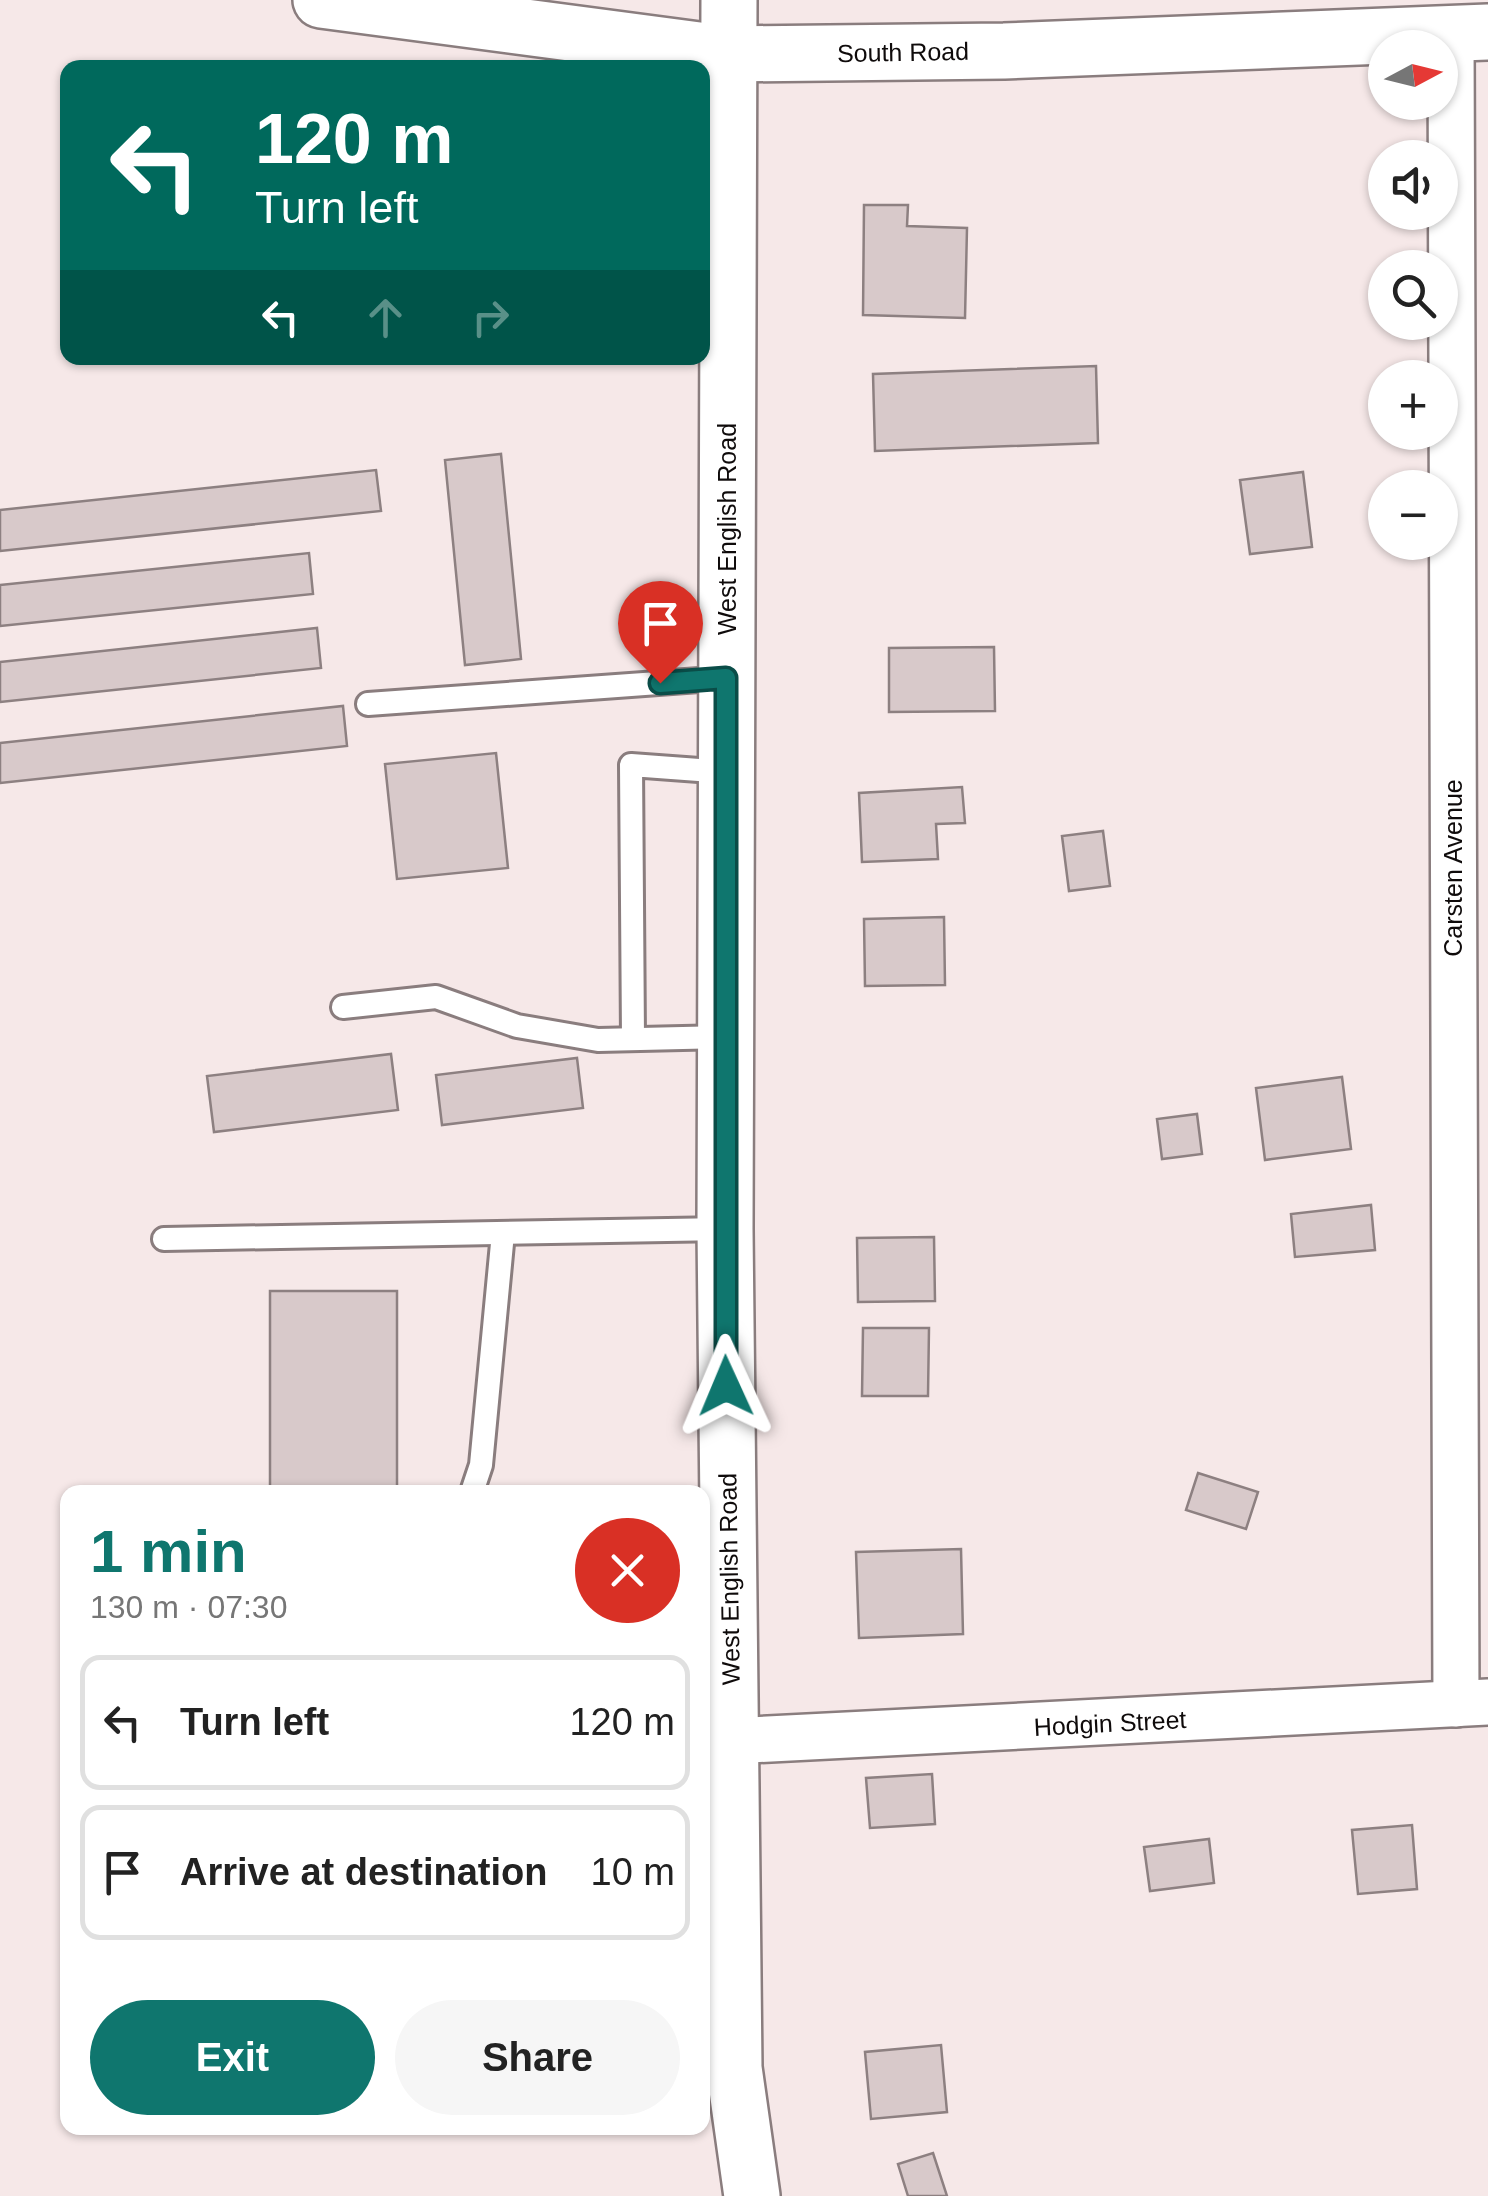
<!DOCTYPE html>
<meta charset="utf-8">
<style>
:root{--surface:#fff;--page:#f6f6f6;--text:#222;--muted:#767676;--line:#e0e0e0;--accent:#0f766e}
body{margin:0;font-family:Helvetica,sans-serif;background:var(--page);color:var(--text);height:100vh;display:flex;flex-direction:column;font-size:38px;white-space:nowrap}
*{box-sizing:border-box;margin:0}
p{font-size:32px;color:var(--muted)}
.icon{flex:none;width:55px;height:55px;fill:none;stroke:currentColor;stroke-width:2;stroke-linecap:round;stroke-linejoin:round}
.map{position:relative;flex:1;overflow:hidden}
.sheet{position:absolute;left:60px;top:1485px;width:650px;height:650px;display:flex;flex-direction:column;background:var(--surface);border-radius:20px;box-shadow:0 2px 8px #0004}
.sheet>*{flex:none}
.banner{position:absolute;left:60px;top:60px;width:650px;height:305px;border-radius:20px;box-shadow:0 2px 8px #0004;background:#00695c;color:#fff;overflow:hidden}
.needle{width:65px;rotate:83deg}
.buttons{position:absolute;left:1368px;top:30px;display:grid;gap:20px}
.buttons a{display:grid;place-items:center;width:90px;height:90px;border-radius:50%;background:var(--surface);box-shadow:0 2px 8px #0004;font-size:50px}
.pin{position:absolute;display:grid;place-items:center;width:85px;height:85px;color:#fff;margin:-102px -42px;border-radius:50% 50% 50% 0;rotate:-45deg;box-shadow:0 0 10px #0007}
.pin .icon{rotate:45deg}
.me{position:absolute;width:110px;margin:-55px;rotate:359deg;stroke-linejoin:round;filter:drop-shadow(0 0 8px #0008)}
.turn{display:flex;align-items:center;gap:35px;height:210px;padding:0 30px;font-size:45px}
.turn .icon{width:130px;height:130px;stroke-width:2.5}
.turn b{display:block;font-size:70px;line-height:85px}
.lanes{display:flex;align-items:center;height:95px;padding:0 30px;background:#0003;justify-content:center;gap:50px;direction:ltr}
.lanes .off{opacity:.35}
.round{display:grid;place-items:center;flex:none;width:105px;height:105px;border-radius:52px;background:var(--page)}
.head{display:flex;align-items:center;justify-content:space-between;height:170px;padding:0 30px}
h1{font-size:60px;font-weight:800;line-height:75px;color:var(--accent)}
.cta{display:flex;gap:20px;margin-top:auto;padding:20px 30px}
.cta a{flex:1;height:115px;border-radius:60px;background:var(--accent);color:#fff;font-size:40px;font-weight:800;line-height:115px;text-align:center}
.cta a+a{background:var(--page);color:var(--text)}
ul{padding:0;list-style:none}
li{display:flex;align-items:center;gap:30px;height:135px;margin:0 20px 15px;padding:0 10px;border:5px solid var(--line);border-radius:20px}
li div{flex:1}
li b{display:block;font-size:38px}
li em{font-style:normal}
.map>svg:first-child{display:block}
</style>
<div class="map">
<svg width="1488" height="2196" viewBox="0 0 1488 2196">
<rect width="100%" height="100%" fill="#f6e8e8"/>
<g fill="#d8c9ca" stroke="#8d8081" stroke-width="2.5">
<path d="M864,205H908L907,226L967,228L965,318L863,315Z"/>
<path d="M1096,366L1098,443L875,451L873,374Z"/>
<path d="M501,454L521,659L465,665L445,460Z"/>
<path d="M376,470L381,511L0,551V510Z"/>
<path d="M1303,472L1312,547L1250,554L1240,480Z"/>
<path d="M309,553L313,594L0,626V585Z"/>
<path d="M317,628L321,668L0,702V662Z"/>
<path d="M994,647L995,711L889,712V648Z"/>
<path d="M343,706L347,746L0,783V743Z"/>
<path d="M496,753L508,868L397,879L385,764Z"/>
<path d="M962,787L965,823L936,824L938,859L862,862L859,793Z"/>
<path d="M1103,831L1110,886L1069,891L1062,836Z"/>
<path d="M944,917L945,985L865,986L864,919Z"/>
<path d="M391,1054L398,1110L214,1132L207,1076Z"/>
<path d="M577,1058L583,1108L442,1125L436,1075Z"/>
<path d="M1342,1077L1351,1149L1265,1160L1256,1088Z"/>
<path d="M1197,1114L1202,1154L1162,1159L1157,1119Z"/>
<path d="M1371,1205L1375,1250L1295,1257L1291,1214Z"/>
<path d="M934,1237L935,1301L858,1302L857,1238Z"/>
<rect x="270" y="1291" width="127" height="201"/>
<path d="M863,1328H929L928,1396H862Z"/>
<path d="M1198,1473L1258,1492L1246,1529L1186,1510Z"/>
<path d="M961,1549L963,1634L859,1638L856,1552Z"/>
<path d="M932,1774L935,1824L870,1828L866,1778Z"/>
<path d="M1412,1825L1417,1889L1358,1894L1352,1830Z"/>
<path d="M1209,1839L1214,1883L1150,1891L1144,1847Z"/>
<path d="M941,2045L947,2112L871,2119L865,2052Z"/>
<path d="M933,2153L947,2196H908L898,2164Z"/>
</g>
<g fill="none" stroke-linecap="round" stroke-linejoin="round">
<g stroke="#8a7d7e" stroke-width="28">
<g id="lane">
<path d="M368,704L727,678"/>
<path d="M343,1007L436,997L517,1026L598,1040L725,1037"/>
<path d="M633,1039L631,765L726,772"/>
<path d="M164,1239L725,1229"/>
<path d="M472,1492L481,1465L503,1233"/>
</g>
</g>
<g stroke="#8a7d7e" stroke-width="50">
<g id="street">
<path d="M1451,32L1456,1704"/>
<path d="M731,1741L1488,1702"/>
</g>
</g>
<g stroke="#8a7d7e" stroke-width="60">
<path id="secondary" d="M321,0L729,54L1004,51L1488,32"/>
</g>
<g stroke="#8a7d7e" stroke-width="60">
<path id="primary" d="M729,0L725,1229L734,2068L752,2196"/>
</g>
<use href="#lane" stroke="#fff" stroke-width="22"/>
<use href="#street" stroke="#fff" stroke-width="45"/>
<use href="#secondary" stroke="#fff" stroke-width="55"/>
<use href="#primary" stroke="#fff" stroke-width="55"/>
</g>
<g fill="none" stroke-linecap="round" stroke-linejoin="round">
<g stroke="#0a4d48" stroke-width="25">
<path id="route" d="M660,683L726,678V1386"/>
</g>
<use href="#route" stroke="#0f766e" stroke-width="18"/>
</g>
<g text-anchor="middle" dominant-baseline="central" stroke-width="9" stroke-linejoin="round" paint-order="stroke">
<g font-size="25" fill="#0f0b0b" stroke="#fff">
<text transform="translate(903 52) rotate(-1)">South Road</text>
<text transform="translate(727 529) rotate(-90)">West English Road</text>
<text transform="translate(1453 868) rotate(-90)">Carsten Avenue</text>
<text transform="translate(729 1579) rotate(-91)">West English Road</text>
<text transform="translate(1110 1723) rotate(-3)">Hodgin Street</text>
</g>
</g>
</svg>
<div class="buttons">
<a><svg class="needle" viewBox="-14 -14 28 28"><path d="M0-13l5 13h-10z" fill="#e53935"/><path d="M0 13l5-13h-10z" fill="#767676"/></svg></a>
<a><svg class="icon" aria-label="sound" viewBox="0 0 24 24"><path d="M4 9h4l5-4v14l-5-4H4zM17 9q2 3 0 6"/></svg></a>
<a><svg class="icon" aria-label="search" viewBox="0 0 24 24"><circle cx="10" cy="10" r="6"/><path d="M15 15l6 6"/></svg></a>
<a>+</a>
<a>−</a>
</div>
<div class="pin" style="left:660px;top:683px;background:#d93025"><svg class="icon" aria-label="arrive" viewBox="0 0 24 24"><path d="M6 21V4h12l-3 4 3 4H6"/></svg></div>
<svg class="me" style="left:726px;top:1386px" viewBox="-20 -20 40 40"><path d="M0-17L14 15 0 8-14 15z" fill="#0f766e" stroke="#fff" stroke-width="4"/></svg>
<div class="banner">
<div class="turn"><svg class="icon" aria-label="left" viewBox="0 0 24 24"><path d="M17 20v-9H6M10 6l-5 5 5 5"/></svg><div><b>120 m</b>Turn left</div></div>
<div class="lanes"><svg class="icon" aria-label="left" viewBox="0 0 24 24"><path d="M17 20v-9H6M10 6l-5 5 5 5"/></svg><svg class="icon off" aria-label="ahead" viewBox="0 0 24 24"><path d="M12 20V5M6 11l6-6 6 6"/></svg><svg class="icon off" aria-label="right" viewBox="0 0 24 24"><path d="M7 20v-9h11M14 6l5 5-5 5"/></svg></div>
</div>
<section class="sheet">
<div class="head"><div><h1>1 min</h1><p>130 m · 07:30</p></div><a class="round" style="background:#d93025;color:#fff"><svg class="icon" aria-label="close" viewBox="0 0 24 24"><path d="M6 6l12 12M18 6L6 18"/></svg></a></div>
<ul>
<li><svg class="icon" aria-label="left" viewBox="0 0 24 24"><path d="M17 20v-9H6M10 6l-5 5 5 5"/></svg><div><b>Turn left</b></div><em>120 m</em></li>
<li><svg class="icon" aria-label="arrive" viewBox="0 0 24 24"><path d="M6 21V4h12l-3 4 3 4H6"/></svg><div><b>Arrive at destination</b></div><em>10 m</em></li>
</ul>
<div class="cta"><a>Exit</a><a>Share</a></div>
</section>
</div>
